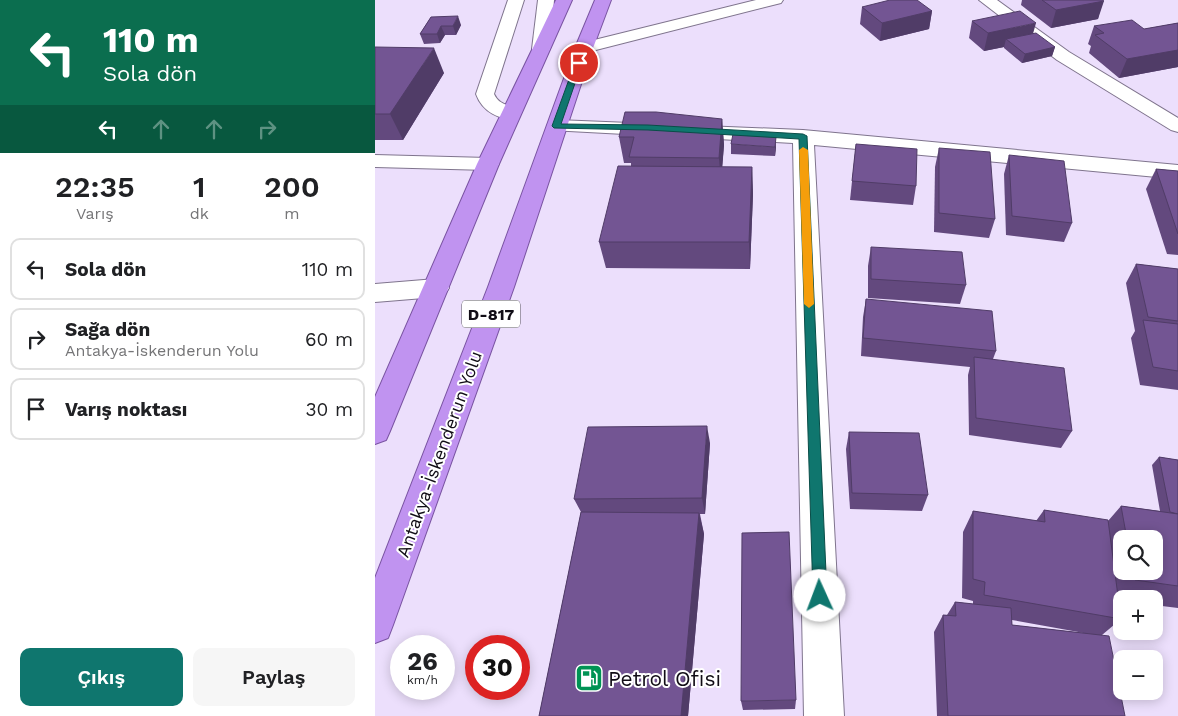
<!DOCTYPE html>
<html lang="tr">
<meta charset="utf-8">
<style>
:root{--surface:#fff;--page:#f6f6f6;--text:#202124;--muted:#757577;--line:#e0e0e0;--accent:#0f766e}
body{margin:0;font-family:"Work Sans",sans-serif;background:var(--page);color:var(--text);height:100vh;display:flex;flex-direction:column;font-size:19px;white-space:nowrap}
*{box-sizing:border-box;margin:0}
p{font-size:16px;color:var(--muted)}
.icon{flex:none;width:28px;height:28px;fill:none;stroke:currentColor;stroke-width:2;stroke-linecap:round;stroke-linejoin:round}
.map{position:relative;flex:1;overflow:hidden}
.sheet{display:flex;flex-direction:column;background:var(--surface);width:375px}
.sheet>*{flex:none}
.hud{background:#0b6e4f;color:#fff;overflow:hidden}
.buttons{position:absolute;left:738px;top:530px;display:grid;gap:10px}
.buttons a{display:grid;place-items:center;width:50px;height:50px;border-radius:10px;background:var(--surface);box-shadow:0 2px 12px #0003;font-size:25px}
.speed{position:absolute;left:15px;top:635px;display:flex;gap:10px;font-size:25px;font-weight:700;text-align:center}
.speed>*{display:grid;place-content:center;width:65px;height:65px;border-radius:50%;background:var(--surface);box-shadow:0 2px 12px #0003;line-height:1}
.speed small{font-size:12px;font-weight:400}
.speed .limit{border:8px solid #d22;background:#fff;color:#111}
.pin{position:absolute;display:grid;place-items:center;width:42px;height:42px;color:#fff;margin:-21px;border:2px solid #fff;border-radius:50%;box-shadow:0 1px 5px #0007}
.me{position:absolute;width:55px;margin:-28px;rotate:358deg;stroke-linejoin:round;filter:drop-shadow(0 0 4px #0008)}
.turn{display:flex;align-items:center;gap:18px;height:105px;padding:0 20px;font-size:22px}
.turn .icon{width:65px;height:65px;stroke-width:2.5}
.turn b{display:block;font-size:35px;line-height:42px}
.lanes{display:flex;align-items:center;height:48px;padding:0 20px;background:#0003;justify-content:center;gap:25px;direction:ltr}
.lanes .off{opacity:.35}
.eta{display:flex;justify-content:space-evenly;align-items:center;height:85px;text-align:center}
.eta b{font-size:30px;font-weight:600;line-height:35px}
.button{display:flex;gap:10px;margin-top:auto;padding:10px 20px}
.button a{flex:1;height:58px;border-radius:10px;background:var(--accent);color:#fff;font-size:20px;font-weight:600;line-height:58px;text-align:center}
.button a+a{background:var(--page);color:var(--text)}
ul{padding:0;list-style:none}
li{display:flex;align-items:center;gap:15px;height:62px;margin:0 10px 8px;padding:0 10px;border:2px solid var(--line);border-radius:10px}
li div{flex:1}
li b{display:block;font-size:19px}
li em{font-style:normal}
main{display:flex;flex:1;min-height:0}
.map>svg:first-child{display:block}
</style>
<main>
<section class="sheet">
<div class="hud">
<div class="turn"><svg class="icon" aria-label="left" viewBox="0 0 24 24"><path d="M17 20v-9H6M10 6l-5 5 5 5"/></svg><div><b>110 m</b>Sola dön</div></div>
<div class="lanes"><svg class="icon" aria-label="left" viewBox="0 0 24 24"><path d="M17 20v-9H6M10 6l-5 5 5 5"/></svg><svg class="icon off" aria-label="ahead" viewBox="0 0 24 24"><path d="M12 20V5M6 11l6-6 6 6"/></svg><svg class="icon off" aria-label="ahead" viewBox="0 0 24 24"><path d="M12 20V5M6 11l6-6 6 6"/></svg><svg class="icon off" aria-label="right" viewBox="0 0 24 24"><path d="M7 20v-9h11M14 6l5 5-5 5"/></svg></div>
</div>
<div class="eta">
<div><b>22:35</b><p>Varış</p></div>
<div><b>1</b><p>dk</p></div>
<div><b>200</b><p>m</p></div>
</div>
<ul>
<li><svg class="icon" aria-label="left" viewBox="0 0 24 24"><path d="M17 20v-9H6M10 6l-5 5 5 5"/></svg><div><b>Sola dön</b></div><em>110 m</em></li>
<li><svg class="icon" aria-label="right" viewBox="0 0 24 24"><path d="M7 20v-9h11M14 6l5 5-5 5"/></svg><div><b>Sağa dön</b><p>Antakya-İskenderun Yolu</p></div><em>60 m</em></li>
<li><svg class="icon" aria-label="arrive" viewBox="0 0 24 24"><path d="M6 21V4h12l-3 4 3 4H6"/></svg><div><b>Varış noktası</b></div><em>30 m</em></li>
</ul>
<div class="button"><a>Çıkış</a><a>Paylaş</a></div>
</section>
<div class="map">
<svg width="803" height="716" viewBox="0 0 803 716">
<rect width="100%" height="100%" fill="#ecdffc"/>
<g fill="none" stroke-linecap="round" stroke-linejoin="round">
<g stroke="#7f748d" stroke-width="2">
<g id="minor">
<path d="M133,0H149L119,94C125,108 139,103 146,113L143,117C125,122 107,111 101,94Z"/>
<path d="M163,0H179L175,49L172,53L166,54L160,53L157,49Z"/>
<path d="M604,0H622L694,52L803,118V132L796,130L682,60Z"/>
<path d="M182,120L428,130L803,165V179L439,145L469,716H429L418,143L175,130L172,126L175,122Z"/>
<path d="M0,155L113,158L120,160L124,164L120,168L113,170L0,167Z"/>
<path d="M61,279L70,282L74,288L70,294L61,297L0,302V284Z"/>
</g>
</g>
<g stroke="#7f748d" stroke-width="2">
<path id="tertiary" d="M381,0H408L406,3L209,53L203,52L200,48L203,44Z"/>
</g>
<g stroke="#7953a1" stroke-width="2">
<g id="trunk">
<path d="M181,0H197L124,164L15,431L11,440L0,444V397L102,164Z"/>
<path d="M220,0H236L218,48L139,287L18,625L13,638L0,643V578L113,287L200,48Z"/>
</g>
</g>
<use href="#minor" fill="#fff" fill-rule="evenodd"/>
<use href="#tertiary" fill="#fff" fill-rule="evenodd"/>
<use href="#trunk" fill="#c093f0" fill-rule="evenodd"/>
</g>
<g fill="#63497e" fill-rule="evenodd">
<path d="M647,0H727L723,19L676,28L646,5Z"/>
<path d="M487,7L557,11L554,29L505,41L485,24Z"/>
<path d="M56,17L86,25L81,35H70L65,43L49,44L45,34Z"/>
<path d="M597,21L658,33L680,47L677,56L647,63L629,48V47L609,51L594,38Z"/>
<path d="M803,23V67L744,78L714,53L716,46L713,44L719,26L769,29Z"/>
<path d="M0,47L69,73L28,140H0Z"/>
<path d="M347,119L349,145L347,167H377L378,194L375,269L231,268L224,242L256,167V163H249L244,137Z"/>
<path d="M356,144L401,147L400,156L356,154Z"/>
<path d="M481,144L541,186L538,205L475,200Z"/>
<path d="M564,148L620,219L614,238L559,232L560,167Z"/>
<path d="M634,155L697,223L689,242L631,235L629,174Z"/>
<path d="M781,169L803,171V255L792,254L771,189Z"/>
<path d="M496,247L591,285L585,304L493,298V266Z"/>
<path d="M761,264L803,269V390L765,385L756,338L760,331L751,283Z"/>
<path d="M491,299L621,351L618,359L697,431L686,448L594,435L593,375L595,367L486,356L488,317Z"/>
<path d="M474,432L553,495L547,511L475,509L471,449Z"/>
<path d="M335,443L330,514H325L329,534L313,716H164L206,512L199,499Z"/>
<path d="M784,457L803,460V608L779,605V599H746V600H743L746,619L727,635L750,716H562L559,632L568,615H572L580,602L598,604V601L587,598L588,532L598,511L661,521L669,510L733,521L746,506L785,511L777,465ZM746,539H779V571H746ZM637,620L709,633L637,625Z"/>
<path d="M421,700L420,709L368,710L366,701Z"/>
</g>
<g fill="#503c67">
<path d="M729,1L723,19L676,28L681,10Z"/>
<path d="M557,11L554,29L505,41L507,23Z"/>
<path d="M83,16L86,25L81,35L78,26Z"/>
<path d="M661,23L656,41L631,39L629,47L609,51L613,33Z"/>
<path d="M66,26L70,35L65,43L62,34Z"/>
<path d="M680,47L677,56L647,63L650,54Z"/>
<path d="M59,48L69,73L28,140L15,114Z"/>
<path d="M803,50V67L744,78L752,59Z"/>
<path d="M347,119L349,145L346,184L344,158Z"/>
<path d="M401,137V147L400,156V147Z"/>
<path d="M377,167L378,194L375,269L374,242Z"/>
<path d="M332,426L335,443L330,514L327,498Z"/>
<path d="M324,513L329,534L313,716H306Z"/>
</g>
<g fill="#735593" stroke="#503c67">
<path d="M515,0H542L557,11L507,23L487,7Z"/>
<path d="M667,0H727L729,1L681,10Z"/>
<path d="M645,11L661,23L613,33L597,21Z"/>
<path d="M83,16L78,26H66L62,34H45L56,17Z"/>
<path d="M757,20L769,29L803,23V50L752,59L720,35L729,33L719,26Z"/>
<path d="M661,33L680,47L650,54L631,39Z"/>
<path d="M0,47L59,48L15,114H0Z"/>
<path d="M250,112H281L347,119L344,158L254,157L259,137H244Z"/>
<path d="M358,134L401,137L400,147L356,144Z"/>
<path d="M481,144L542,149L541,186L477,181Z"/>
<path d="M564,148L615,152L620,219L564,213Z"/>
<path d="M634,155L689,161L697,223L637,216Z"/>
<path d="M243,166L377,167L374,242H224Z"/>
<path d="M781,169L803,171V234Z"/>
<path d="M496,247L587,252L591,285L496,279Z"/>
<path d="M761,264L803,269V321L773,317Z"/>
<path d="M491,299L617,311L621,351L488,338Z"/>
<path d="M768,320L803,324V371L778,367Z"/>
<path d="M599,357L689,368L697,431L601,418Z"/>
<path d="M332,426L327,498L199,499L213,427Z"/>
<path d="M474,432L544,433L553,495L477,493Z"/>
<path d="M784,457L803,460V514L795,512Z"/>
<path d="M746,506L803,514V586L760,580L758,571H779V539H752Z"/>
<path d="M669,510L733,520L746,619L609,595L610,582L598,579V511L670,522Z"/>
<path d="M206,512L324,513L306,716H164Z"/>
<path d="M414,532L421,700L366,701L367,533Z"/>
<path d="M580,602L636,608L637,625L734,636L750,716H573L568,615L581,616Z"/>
</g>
<path fill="#0f766e" stroke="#0a4d48" d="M204,61L207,63L186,124L273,125L428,134L432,136L452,596L450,601L445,603L440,601L438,596L424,139L273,130L179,128L177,126L200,63Z"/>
<path fill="#f59e0b" d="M428,147L433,150L439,304L434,308L429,304L424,150Z"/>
<defs>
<g id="fuel-square" transform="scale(1.4375)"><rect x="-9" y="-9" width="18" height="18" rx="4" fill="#009354" stroke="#fff"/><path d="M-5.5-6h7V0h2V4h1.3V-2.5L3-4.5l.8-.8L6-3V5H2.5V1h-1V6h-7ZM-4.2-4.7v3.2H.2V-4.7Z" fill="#fff"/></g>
</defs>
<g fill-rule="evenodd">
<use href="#fuel-square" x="214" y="678"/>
</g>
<g text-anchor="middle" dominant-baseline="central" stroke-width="4" stroke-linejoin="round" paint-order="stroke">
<rect fill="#fff" stroke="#58565c" stroke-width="1" x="87" y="300.5" width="58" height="27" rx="4"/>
<g font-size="16" font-weight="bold" fill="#110d16">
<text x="116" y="314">D-817</text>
</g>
<g font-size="18" fill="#110d16" stroke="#fff">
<text transform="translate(64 454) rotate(-70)">Antakya-İskenderun Yolu</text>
</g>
<g font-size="21" fill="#110d16" stroke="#fff" text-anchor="start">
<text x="233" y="678">Petrol Ofisi</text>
</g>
</g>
</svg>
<div class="buttons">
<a><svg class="icon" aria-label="search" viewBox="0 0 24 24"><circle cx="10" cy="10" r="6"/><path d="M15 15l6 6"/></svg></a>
<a>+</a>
<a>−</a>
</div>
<div class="speed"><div>26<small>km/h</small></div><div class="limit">30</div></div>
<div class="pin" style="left:204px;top:63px;background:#d93025"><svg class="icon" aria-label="arrive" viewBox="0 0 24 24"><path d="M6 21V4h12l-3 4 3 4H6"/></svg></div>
<svg class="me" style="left:445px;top:596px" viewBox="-20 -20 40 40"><circle r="19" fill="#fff"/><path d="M0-13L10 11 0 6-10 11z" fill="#0f766e"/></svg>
</div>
</main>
